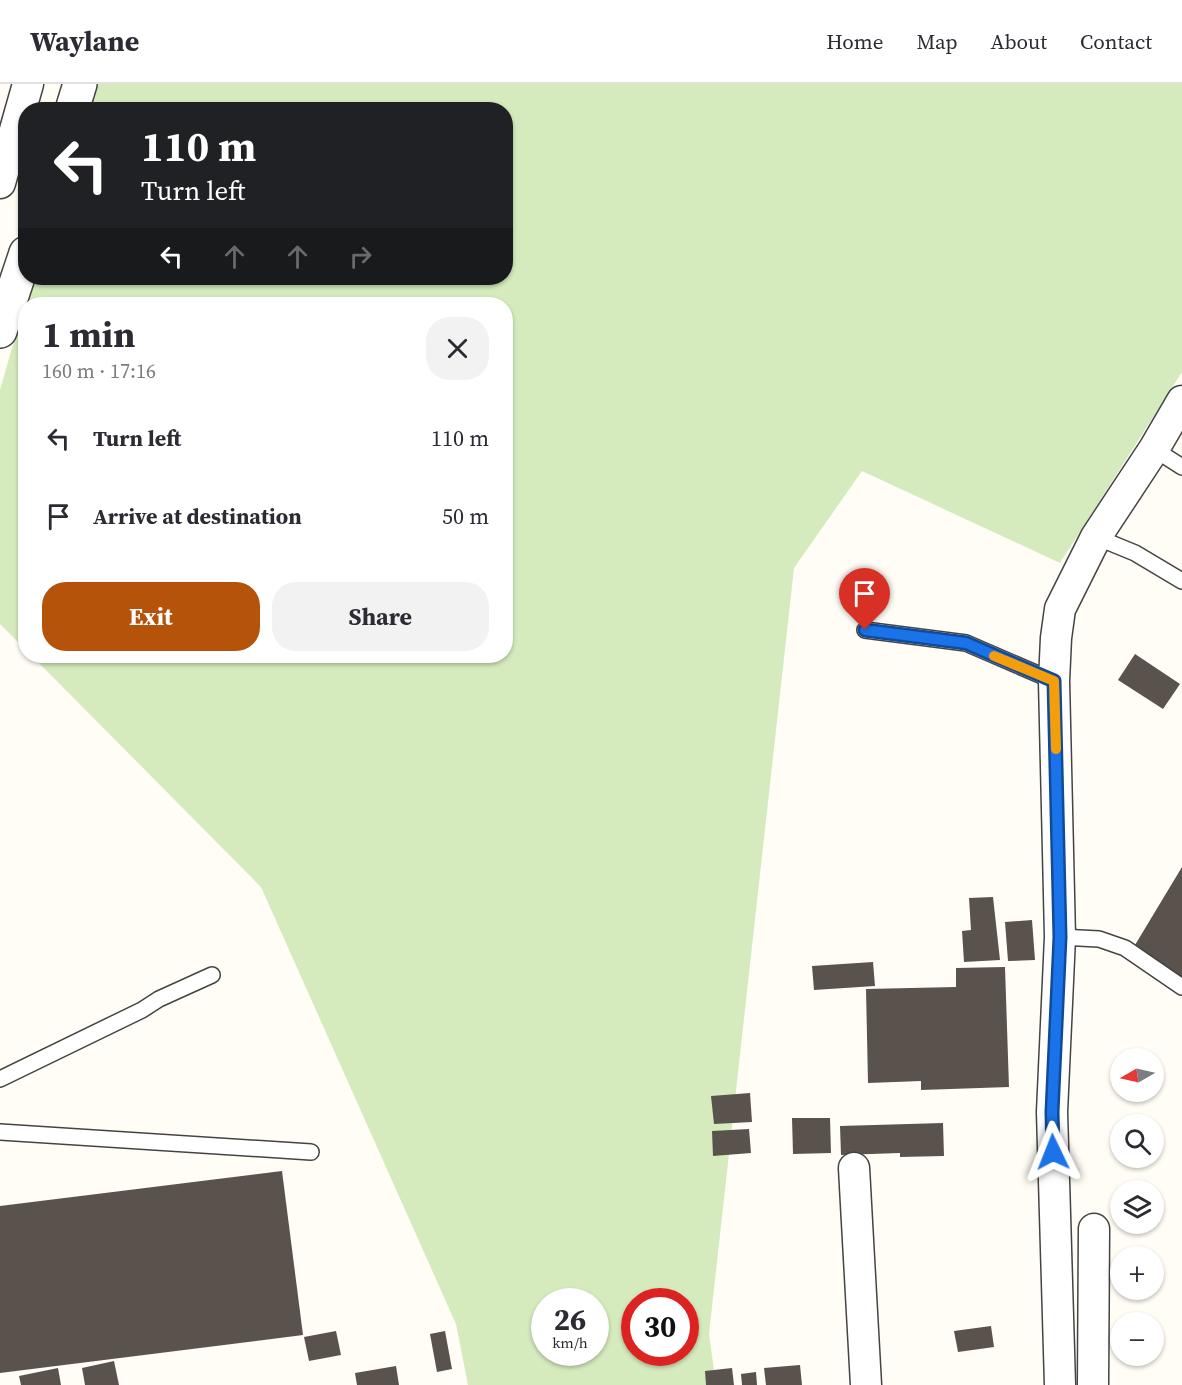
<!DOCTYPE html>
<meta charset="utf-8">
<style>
:root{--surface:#fff;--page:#f2f2f3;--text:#2b2b33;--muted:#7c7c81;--line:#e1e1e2;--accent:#b45309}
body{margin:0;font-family:"Source Serif 4",serif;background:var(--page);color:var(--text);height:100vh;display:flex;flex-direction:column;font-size:22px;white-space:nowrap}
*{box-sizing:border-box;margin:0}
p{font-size:20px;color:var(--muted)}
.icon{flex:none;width:33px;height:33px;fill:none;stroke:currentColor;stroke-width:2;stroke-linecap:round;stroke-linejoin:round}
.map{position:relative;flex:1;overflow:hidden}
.details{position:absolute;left:18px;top:213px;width:495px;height:366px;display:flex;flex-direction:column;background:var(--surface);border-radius:24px;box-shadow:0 2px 4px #0004}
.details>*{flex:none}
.top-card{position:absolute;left:18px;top:18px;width:495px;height:183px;border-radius:24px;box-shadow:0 2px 4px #0004;background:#202124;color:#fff;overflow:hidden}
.needle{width:39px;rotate:261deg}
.buttons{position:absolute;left:1110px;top:964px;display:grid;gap:12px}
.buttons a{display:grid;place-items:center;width:54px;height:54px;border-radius:50%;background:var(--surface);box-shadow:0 2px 4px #0004;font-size:30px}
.speed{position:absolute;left:531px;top:1204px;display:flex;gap:12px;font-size:30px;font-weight:700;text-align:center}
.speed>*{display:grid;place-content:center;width:78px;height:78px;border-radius:50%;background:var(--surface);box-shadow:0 2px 4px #0004;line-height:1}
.speed small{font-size:15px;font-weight:400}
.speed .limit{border:9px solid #d22;background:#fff;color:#111}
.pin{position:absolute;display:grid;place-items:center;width:51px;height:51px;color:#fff;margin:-62px -26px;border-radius:50% 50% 50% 0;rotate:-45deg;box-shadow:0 0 6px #0007}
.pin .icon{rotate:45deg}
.me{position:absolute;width:66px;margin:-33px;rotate:358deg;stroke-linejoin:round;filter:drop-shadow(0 0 4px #0008)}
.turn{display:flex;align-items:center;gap:21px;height:126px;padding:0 24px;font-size:27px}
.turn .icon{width:78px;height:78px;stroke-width:2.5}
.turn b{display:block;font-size:42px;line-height:51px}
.lanes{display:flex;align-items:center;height:57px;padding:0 24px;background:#0003;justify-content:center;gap:30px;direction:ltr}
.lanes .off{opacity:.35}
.round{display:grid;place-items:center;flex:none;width:63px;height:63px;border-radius:24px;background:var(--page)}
.overview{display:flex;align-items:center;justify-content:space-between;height:102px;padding:0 24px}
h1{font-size:36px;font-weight:700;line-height:45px}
.primary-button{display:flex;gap:12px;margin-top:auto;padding:12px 24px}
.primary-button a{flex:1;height:69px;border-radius:24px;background:var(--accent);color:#fff;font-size:24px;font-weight:700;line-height:69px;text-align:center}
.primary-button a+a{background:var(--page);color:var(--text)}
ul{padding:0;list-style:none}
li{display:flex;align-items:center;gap:18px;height:78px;padding:0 24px}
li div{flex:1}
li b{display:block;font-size:22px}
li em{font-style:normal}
header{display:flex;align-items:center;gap:36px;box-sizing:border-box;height:84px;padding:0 30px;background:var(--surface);border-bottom:2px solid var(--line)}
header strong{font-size:28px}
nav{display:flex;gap:33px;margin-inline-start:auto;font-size:21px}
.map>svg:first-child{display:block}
</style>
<header>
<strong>Waylane</strong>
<nav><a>Home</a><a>Map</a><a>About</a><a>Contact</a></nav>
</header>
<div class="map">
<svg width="1182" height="1301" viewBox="0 0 1182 1301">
<rect width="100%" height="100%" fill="#fffdf5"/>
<path fill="#d5ebbd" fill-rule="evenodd" d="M87,0H1182V288L1060,479L862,387L794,484L709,1250L716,1301H468L456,1240L261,803L32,572H506V220H26L25,565L0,540V306L32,194H506V26L79,25ZM544,1218H596V1269H544ZM634,1218H686V1269H634Z"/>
<g fill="#5a524d">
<path d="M1135,570L1180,600L1163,625L1118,596Z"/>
<path d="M1182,783V897L1132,866Z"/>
<path d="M993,813L1000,876L964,878L962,847L971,846L969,814Z"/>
<path d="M1032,836L1035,876L1008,877L1005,838Z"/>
<path d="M873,878L875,902L814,906L812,882Z"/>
<path d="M1005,883L1009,1003L921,1006V997L868,999L866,905L956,903V884Z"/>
<path d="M750,1009L752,1038L714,1040L711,1012Z"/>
<path d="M792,1034H830L831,1069L793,1070Z"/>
<path d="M943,1039L944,1072L900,1073V1069L841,1071L840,1042Z"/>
<path d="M749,1045L751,1069L713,1072L712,1047Z"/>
<path d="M282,1087L303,1251L0,1289V1122Z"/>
<path d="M991,1242L994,1263L958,1268L954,1247Z"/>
<path d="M336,1247L341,1271L309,1277L304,1253Z"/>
<path d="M445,1247L452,1285L437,1288L430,1250Z"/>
<path d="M114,1277L119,1301H85L82,1284Z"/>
<path d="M800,1281L802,1301H766L764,1284Z"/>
<path d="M396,1282L399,1301H357L355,1289Z"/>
<path d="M58,1284L61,1301H21L19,1292Z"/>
<path d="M732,1284L734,1301H706L705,1287Z"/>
<path d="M756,1288L757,1301H742L741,1290Z"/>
</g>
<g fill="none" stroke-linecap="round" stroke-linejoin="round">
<g stroke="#444" stroke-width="18">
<g id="service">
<path d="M1154,365L1182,383"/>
<path d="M1096,453L1135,469L1182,497"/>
<path d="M865,546L966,559L1054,597"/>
<path d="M1060,853L1099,855L1125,864L1182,903"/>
<path d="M0,995L142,926L159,915L212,891"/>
<path d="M0,1048L311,1068"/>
</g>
</g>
<g stroke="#444" stroke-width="33">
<g id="minor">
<path d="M0,99L28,0"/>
<path d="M854,1084L866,1301"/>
<path d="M1060,1301L1052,1028L1060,853L1054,597L1056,554L1060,525L1096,453L1154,365L1182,317"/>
<path d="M1093,1301L1094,1145"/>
</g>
</g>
<g stroke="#444" stroke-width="36">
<g id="tertiary">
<path d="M72,26L80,0"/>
<path d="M0,247L26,169"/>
</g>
</g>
<use href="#service" stroke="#fff" stroke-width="15"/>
<use href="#minor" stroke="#fff" stroke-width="30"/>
<use href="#tertiary" stroke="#fff" stroke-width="33"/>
</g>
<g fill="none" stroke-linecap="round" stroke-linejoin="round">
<g stroke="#114b97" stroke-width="15">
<path id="route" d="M865,546L966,559L1054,597L1060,853L1052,1028L1053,1068"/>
</g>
<use href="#route" stroke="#1a73e8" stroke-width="10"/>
<path stroke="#f59e0b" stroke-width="10" d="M994,572L1054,597L1056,665"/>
</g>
</svg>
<div class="buttons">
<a><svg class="needle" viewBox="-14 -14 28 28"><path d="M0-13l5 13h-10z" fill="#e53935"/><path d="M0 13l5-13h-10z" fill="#7c7c81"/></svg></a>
<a><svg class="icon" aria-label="search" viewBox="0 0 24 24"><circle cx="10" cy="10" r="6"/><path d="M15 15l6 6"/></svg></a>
<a><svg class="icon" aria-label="layers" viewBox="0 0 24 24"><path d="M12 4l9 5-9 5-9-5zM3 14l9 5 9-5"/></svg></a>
<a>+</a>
<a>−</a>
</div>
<div class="speed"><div>26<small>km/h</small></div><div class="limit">30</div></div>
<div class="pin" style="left:865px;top:546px;background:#d93025"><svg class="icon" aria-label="arrive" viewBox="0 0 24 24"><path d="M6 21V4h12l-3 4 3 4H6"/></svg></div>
<svg class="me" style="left:1053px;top:1068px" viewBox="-20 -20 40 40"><path d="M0-17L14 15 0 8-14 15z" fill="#1a73e8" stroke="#fff" stroke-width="4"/></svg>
<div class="top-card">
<div class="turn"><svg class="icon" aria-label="left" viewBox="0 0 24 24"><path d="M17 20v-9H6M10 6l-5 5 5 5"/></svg><div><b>110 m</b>Turn left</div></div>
<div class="lanes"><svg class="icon" aria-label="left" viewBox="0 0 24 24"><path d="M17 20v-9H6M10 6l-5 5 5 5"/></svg><svg class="icon off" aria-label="ahead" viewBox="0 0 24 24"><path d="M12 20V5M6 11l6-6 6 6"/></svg><svg class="icon off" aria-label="ahead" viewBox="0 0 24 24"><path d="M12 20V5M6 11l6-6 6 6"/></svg><svg class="icon off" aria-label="right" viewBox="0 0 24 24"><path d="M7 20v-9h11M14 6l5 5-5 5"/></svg></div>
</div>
<section class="details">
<div class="overview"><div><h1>1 min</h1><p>160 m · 17:16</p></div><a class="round"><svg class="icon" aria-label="close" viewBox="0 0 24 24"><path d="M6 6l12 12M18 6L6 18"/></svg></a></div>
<ul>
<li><svg class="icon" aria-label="left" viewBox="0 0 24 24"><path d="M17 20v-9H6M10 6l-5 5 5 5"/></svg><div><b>Turn left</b></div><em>110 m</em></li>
<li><svg class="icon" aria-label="arrive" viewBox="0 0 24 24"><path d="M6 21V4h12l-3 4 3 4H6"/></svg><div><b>Arrive at destination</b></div><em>50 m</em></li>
</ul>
<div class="primary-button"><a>Exit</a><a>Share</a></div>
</section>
</div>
